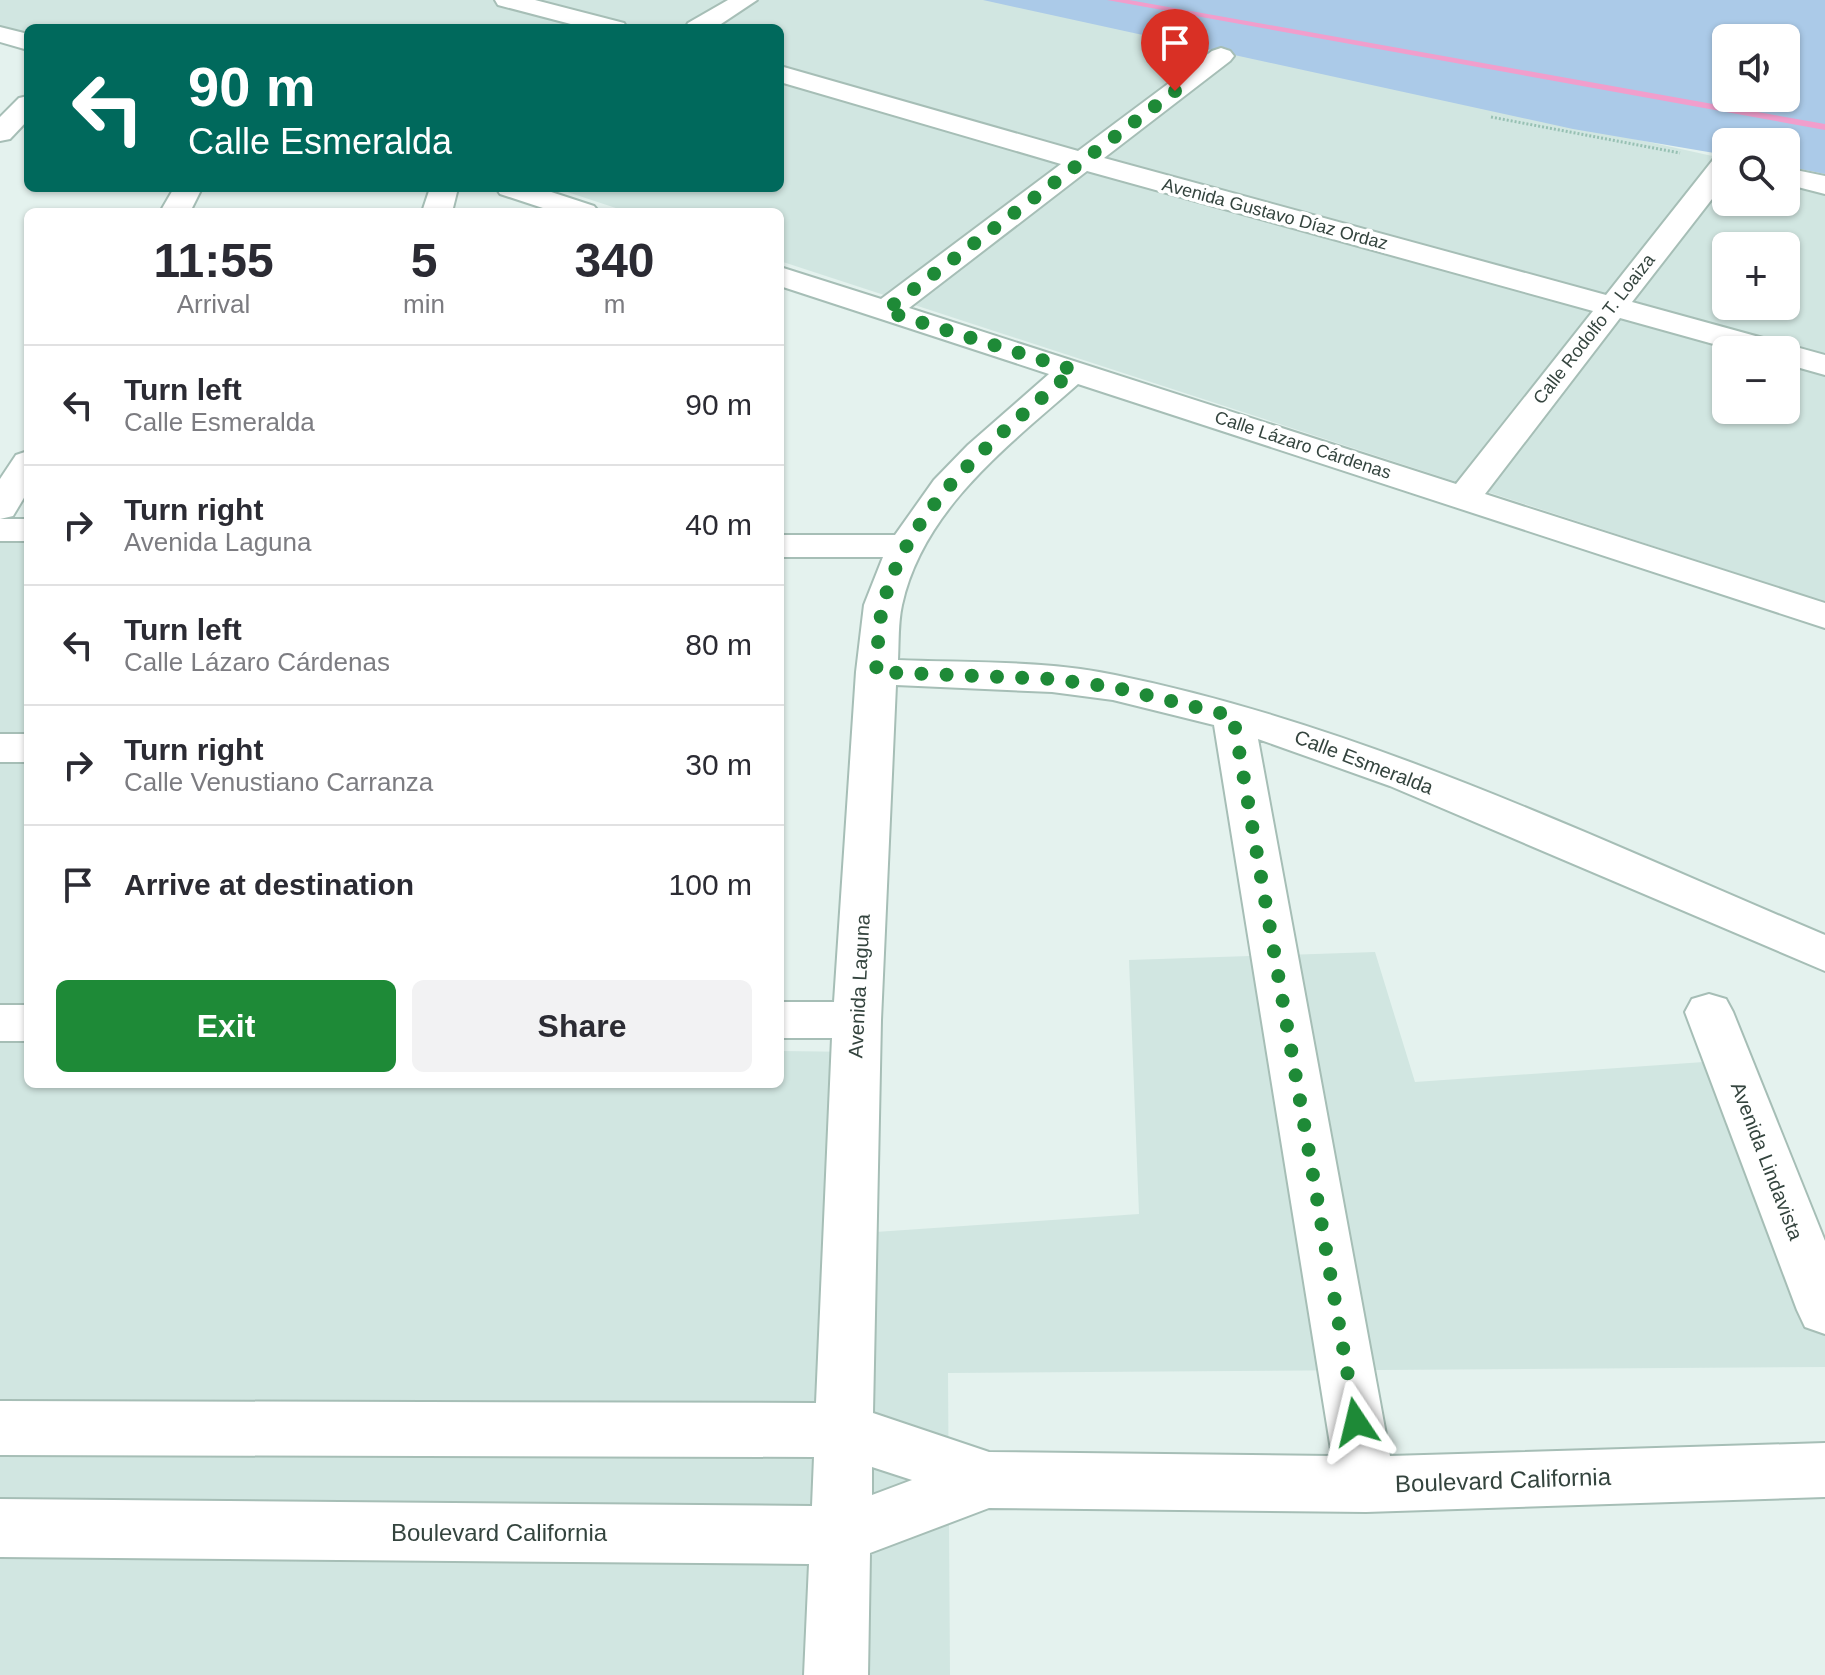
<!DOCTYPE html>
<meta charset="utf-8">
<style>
:root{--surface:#fff;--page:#f2f2f3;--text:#2b2b33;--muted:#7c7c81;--line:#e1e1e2;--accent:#1e8a37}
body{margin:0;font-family:Helvetica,sans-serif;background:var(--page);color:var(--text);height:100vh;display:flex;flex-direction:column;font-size:30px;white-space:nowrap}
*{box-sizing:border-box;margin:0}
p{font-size:26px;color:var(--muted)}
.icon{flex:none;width:44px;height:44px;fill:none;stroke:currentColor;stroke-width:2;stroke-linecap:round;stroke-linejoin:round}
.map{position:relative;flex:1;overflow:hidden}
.details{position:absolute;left:24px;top:208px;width:760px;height:880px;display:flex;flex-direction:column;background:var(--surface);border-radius:12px;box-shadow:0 2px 6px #0004}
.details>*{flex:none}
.top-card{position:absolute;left:24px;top:24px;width:760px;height:168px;border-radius:12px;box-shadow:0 2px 6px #0004;background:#00695c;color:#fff;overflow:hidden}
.tools{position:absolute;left:1712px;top:24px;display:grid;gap:16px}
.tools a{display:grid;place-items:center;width:88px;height:88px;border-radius:12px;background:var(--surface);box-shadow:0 2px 6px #0004;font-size:40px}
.pin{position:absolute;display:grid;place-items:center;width:68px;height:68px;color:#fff;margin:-82px -34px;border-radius:50% 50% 50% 0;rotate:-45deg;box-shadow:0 0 8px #0007}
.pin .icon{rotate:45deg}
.me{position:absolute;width:88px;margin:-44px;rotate:350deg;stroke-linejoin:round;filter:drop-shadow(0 0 6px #0008)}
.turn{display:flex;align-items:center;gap:28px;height:168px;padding:0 32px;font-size:36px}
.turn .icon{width:104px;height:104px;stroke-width:2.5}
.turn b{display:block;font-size:56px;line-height:68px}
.eta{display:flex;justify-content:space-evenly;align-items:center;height:136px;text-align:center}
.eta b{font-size:48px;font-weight:700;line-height:56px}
.action{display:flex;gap:16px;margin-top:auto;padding:16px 32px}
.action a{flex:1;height:92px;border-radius:12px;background:var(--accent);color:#fff;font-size:32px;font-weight:700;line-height:92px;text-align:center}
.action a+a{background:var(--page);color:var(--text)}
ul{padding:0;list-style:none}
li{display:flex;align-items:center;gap:24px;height:120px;padding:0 32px;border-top:2px solid var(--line)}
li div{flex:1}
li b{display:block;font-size:30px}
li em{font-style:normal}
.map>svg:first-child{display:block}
</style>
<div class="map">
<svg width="1825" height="1675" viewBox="0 0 1825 1675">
<rect width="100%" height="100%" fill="#e4f2ee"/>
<g fill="#d1e6e1" fill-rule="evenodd">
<path d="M0,0H1006L1726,159V202H1786V173L1825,181V602L780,261V212H628L555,188H780V28H28V33L0,28ZM1726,246H1786V306H1726ZM1726,350H1786V410H1726Z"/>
<path d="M28,520V1084H780V1051L860,1052L861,1233L1139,1214L1129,960L1375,952L1415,1082L1718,1061L1825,1295V1367L948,1373L950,1675H0V521Z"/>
</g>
<path fill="#abcae8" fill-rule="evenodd" d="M983,0H1825V174L1786,166V142H1726V155L1573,129ZM1726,38H1786V98H1726Z"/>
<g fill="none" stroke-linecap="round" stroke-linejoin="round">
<path fill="#f19ecc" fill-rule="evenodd" d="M1107,0H1129L1825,124V130Z"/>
<g stroke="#a6beb6" stroke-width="4">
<g id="minor">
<path d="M495,0H535L624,23L627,28H586L498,5Z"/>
<path d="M728,0H757L715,28H685L688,23Z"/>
<path d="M0,27L28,34V50L0,42Z"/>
<path d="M1221,48L1230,51L1234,56L1230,61L1104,158L1606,295L1716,156L1726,154V181L1632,302L1825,355V375L1786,364V350H1735L1620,318L1485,494L1825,603V628L1078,384C1009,445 923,509 902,605C898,623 899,642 898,660C970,663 1045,660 1115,675C1362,725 1594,838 1825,935V971L1390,786L1258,739L1390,1456L1825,1443V1497L1366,1512L989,1508L870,1553L868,1675H804L809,1564L0,1557V1499L812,1506L814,1457L0,1455V1401L816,1403L832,1038H780V1002H834L856,672L864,605L883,557H780V535H895L934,480L968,445L1049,374L780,286V267L881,299L1061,164L780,82V66L1078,151L1212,51ZM1087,171L1593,311L1456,484L909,308ZM896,685L1052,692L1113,700L1214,725L1332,1456L989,1452L873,1413L881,1020ZM872,1467L912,1480L872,1495Z"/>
<path d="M28,96V120L10,139L0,141V117L19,98Z"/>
<path d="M1786,168L1825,176V194L1786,184Z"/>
<path d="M174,188H202L190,212H160Z"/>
<path d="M430,188H458L452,212H422Z"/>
<path d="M496,188H539L594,206L599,212H555L500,194Z"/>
<path d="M28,451V491L13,516L0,519V479L16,455Z"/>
<rect x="0" y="519" width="28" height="22"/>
<rect x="0" y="734" width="28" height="28"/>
<path d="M1709,994L1726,999L1733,1012L1825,1241V1334L1805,1327L1797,1310L1685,1012L1692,999Z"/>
<rect x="0" y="1005" width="28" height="36"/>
</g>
</g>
<path stroke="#97c0b3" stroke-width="3" stroke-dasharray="2 2" stroke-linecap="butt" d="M1491,117L1680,153"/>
<use href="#minor" fill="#fff" fill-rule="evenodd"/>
</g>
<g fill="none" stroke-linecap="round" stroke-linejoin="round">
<path stroke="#1e8a37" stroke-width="14" stroke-dasharray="0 25.2" d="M1175,91L885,311L1074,370C999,436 909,503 883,605C878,626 878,650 876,672L1052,679L1113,687L1233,716L1356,1422"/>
</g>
<g text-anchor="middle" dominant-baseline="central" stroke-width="7" stroke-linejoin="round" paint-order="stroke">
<g font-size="18" fill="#34443e" stroke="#fff">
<text transform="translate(1275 214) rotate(15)">Avenida Gustavo Díaz Ordaz</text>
<text transform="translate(1594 329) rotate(-52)">Calle Rodolfo T. Loaiza</text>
<text transform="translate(1303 445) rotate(18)">Calle Lázaro Cárdenas</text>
</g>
<g font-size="20" fill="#34443e" stroke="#fff">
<text transform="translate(1364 762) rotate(21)">Calle Esmeralda</text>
<text transform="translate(859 986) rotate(-87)">Avenida Laguna</text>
<text transform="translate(1767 1161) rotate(69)">Avenida Lindavista</text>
</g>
<g font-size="24" fill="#34443e" stroke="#fff">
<text transform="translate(1503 1480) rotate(-2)">Boulevard California</text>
<text x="499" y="1532">Boulevard California</text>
</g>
</g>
</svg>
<div class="tools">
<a><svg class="icon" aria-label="sound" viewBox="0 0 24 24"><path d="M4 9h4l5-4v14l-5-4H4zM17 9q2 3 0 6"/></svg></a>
<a><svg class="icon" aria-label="search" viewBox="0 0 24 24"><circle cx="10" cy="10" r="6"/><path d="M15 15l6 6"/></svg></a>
<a>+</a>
<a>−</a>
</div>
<div class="pin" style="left:1175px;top:91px;background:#d93025"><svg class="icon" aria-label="arrive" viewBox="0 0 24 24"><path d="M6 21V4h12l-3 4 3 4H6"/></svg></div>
<svg class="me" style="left:1356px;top:1422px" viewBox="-20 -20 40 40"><path d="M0-17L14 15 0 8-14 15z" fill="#1e8a37" stroke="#fff" stroke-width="4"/></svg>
<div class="top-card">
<div class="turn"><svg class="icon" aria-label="left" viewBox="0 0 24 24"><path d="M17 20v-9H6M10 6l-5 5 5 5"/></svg><div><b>90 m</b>Calle Esmeralda</div></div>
</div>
<section class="details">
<div class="eta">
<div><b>11:55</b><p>Arrival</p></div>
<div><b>5</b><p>min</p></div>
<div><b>340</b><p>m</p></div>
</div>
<ul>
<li><svg class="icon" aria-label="left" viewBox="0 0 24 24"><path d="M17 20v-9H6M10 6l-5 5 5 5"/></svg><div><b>Turn left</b><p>Calle Esmeralda</p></div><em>90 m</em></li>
<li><svg class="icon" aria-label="right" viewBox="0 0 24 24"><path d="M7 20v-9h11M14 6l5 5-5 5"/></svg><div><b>Turn right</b><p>Avenida Laguna</p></div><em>40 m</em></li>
<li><svg class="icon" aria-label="left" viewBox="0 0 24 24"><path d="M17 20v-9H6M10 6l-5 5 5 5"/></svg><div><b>Turn left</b><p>Calle Lázaro Cárdenas</p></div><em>80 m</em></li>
<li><svg class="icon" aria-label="right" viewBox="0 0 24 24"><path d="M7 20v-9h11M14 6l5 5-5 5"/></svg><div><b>Turn right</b><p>Calle Venustiano Carranza</p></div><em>30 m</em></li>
<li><svg class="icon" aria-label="arrive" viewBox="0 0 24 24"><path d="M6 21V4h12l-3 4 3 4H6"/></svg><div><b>Arrive at destination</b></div><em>100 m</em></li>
</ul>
<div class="action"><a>Exit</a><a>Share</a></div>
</section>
</div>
